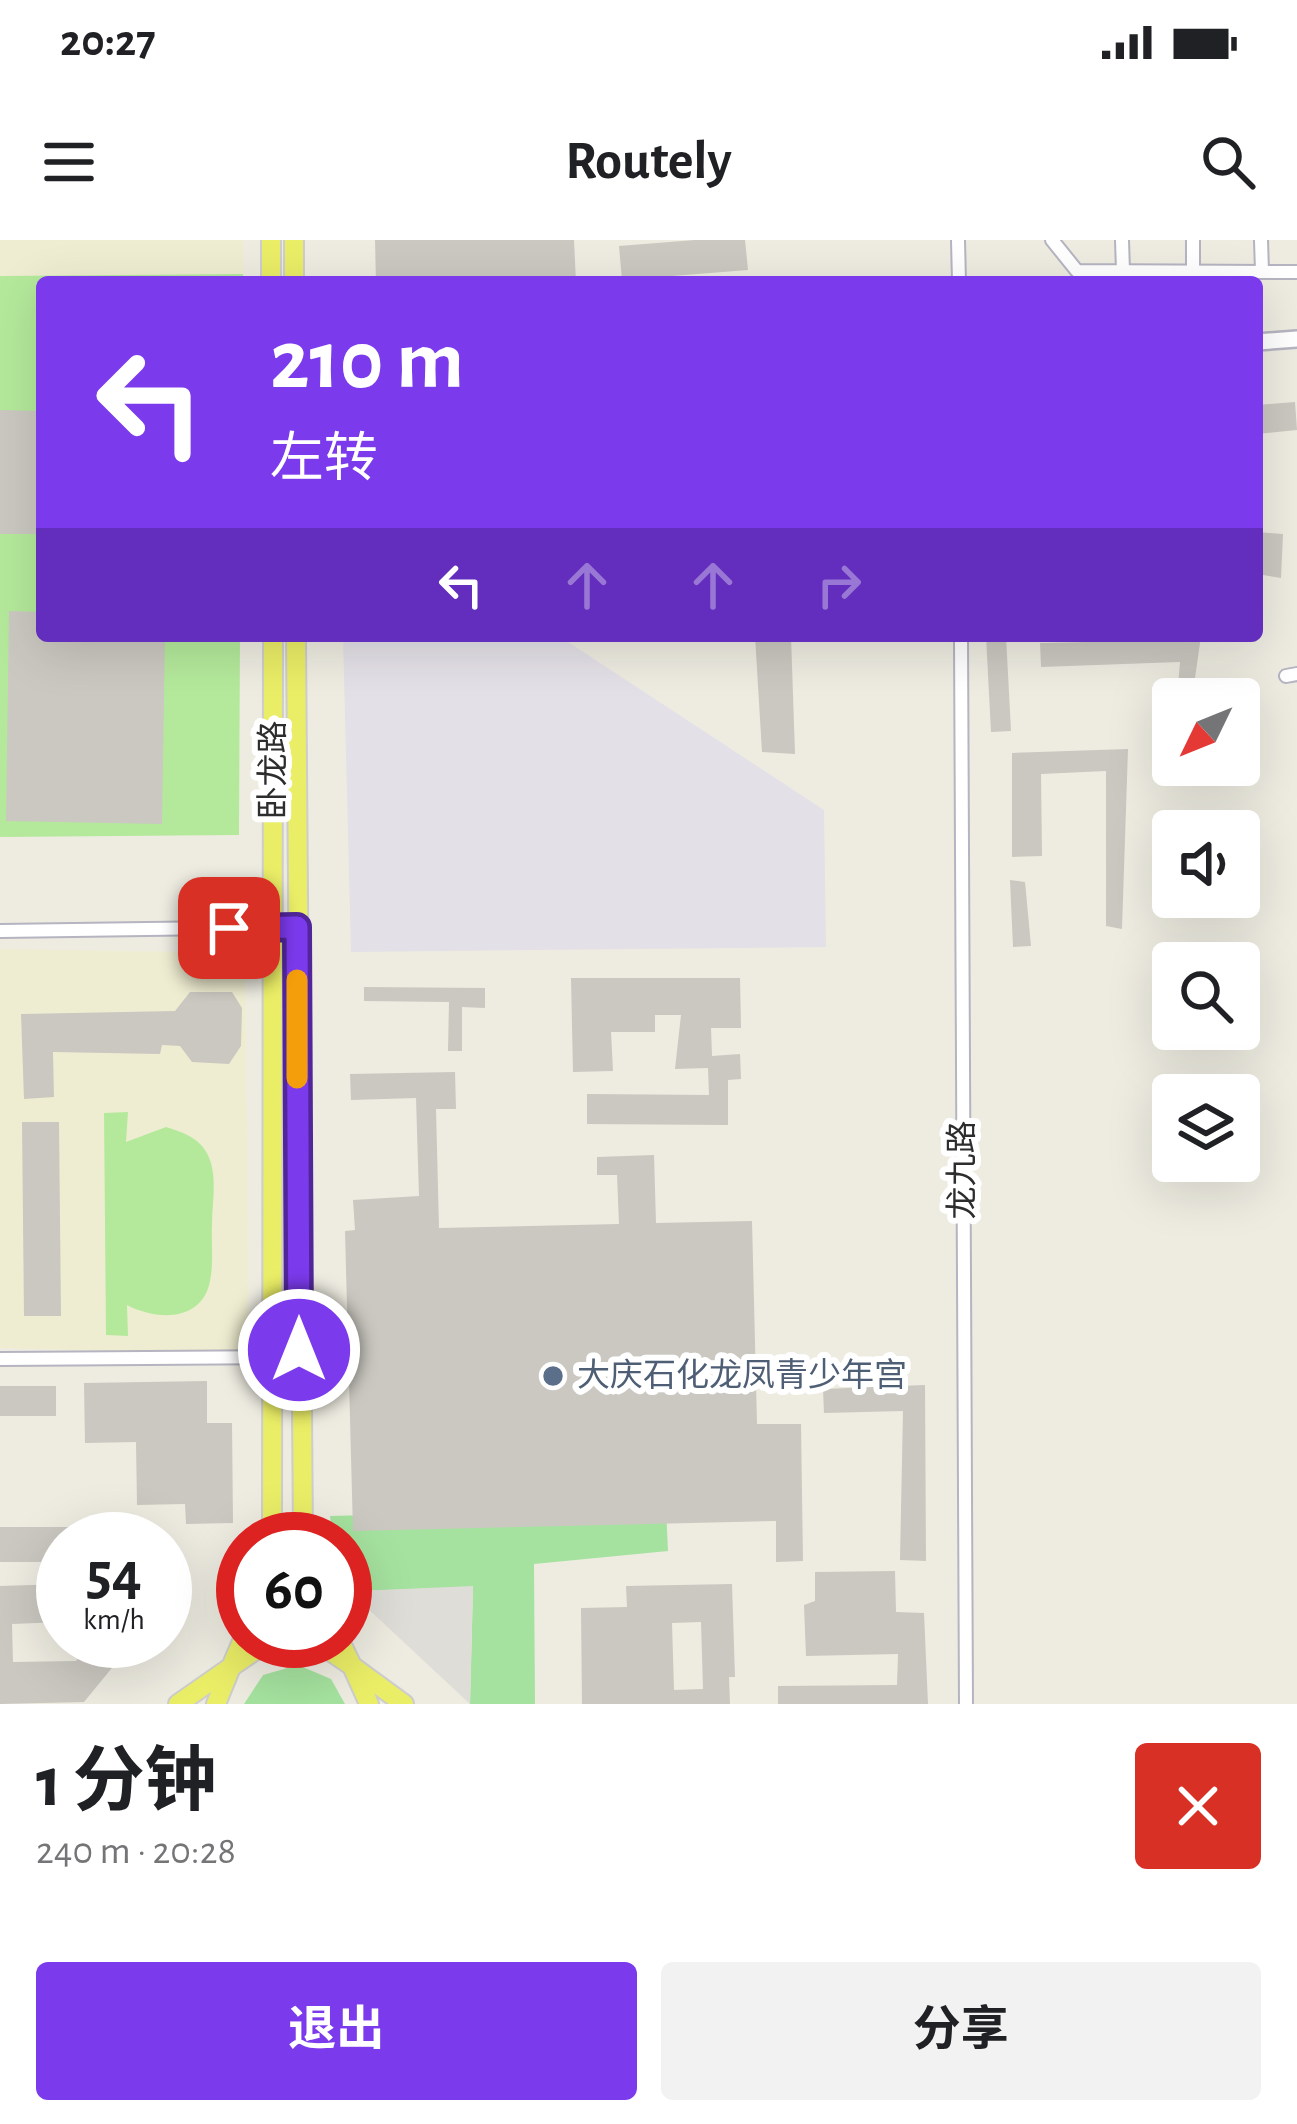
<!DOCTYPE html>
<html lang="zh">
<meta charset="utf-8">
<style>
:root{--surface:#fff;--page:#f2f2f2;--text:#202124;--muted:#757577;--accent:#7c3aed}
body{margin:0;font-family:"Alegreya Sans","Noto Sans SC",sans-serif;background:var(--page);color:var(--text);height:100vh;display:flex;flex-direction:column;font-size:45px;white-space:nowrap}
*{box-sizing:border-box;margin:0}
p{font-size:39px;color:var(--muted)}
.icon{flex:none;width:66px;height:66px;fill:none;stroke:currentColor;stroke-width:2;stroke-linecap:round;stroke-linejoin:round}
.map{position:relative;height:1464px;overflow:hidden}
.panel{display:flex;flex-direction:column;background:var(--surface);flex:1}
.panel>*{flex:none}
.hud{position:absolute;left:36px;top:36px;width:1227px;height:366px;border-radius:12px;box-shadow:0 12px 48px #0002;background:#7c3aed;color:#fff;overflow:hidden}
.needle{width:78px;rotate:227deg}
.fabs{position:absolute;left:1152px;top:438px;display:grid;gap:24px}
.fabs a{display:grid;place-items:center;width:108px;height:108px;border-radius:12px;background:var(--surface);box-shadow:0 12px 48px #0002;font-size:60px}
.speed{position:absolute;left:36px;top:1272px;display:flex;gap:24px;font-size:60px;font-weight:700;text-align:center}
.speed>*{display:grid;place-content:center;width:156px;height:156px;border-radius:50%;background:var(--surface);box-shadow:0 12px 48px #0002;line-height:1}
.speed small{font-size:30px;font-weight:400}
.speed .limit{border:18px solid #d22;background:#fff;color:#111}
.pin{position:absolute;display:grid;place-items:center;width:102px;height:102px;color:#fff;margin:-51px;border-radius:24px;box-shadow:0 6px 18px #0006}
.me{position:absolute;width:132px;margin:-66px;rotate:0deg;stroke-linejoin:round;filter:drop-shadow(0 0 9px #0008)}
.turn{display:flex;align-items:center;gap:42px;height:252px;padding:0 36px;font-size:54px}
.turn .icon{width:156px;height:156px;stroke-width:2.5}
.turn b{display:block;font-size:84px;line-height:102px}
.lanes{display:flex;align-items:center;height:114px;padding:0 36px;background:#0003;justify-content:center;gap:60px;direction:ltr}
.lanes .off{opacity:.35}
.round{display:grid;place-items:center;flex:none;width:126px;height:126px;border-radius:12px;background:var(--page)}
.overview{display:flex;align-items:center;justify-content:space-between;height:204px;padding:0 36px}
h1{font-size:72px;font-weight:700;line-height:90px}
.primary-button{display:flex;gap:24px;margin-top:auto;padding:24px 36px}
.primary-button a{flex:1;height:138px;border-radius:12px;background:var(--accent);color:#fff;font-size:48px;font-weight:700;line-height:138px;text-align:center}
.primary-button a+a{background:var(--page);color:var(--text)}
.status{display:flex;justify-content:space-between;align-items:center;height:84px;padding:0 60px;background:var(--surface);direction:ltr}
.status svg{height:33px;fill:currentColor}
header{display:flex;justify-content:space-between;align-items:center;height:156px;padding:0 36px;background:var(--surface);font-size:54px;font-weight:700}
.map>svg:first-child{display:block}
</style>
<div class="status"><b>20:27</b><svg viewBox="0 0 49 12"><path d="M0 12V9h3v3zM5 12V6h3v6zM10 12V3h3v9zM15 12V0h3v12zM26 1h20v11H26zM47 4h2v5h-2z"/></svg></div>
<header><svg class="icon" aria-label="menu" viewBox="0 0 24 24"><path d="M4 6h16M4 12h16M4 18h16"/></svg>Routely<svg class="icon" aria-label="search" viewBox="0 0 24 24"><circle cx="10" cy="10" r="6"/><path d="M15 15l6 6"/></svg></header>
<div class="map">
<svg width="1297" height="1464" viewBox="0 0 1297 1464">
<rect width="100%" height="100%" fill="#eeece1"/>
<path fill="#e4e0e7" d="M343,396H559L824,570L826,707L351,712Z"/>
<g fill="#efedd1">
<path d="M0,0H243V34L0,36Z"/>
<path d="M0,709L245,713L249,1114L0,1108Z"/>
</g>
<g fill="#a5e29f">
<path d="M666,1267L668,1311L534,1324L535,1464H470L473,1347L358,1351L345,1334V1299H333L330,1276Z"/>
<path d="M298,1425L331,1439L345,1464H244L263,1435Z"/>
</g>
<g fill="#b4e99b">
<path d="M243,34V42H42V396H240L239,595L0,597V36Z"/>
<path d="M128,872L126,902L166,887C181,892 196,896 205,910C219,931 212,960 212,984C211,1002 214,1023 210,1041C202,1083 155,1080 127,1065L128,1096L106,1095L104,873Z"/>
</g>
<path fill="#deddd7" d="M473,1346L470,1464L349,1351H358Z"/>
<g fill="#cac8c0" fill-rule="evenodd">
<path d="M375,0H574L576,42H376Z"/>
<path d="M695,0H745L748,30L622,40L619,6Z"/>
<path d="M1295,162L1297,190L1257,194V165Z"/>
<path d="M0,170L42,171V294H0Z"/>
<path d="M1257,292L1283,294L1281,338L1257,334Z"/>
<path d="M9,371L42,372V396H165L162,584L6,581Z"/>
<path d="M755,396H791L795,514L762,512Z"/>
<path d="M986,396H1006L1011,491L991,492Z"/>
<path d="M1133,396H1201L1192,459H1177L1180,422L1041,427L1040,403L1133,401Z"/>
<path d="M1128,509L1122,689L1106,686V531L1041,534L1042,616L1012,617V513Z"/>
<path d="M1010,640L1025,642L1031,706L1013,707Z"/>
<path d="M571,738H740L741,788H711L712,816L740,814L741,839L728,840V885L587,884V854L709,855L708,828L675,829L681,775H655V792H611L613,831L573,832Z"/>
<path d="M364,747L485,748V768L462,767V811H448L449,762L364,761Z"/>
<path d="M190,752H232L242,768L241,806L229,824L192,822L180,806L162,805L160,814L53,812L54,857L24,859L21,774L175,771Z"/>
<path d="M455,832L456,869H436L439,988L619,984L617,935H597V917L654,915L656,983L752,981L757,1184H801L803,1321L776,1322V1281L353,1291L345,991L355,990L353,960L419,956L416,858L351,860L350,834Z"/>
<path d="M22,882H59L61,1076H24Z"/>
<path d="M207,1141V1183H232L233,1283L186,1284L185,1264L137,1265L136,1202L85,1203L84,1143Z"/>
<path d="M925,1145L926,1321L900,1320L903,1171L824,1173L823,1149Z"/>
<rect x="0" y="1146" width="56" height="30"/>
<path d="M0,1287H147V1299H63V1322H0Z"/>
<path d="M895,1331L896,1372L924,1373L928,1464H778V1446L897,1445L898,1414L806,1416L804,1365L815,1361V1332Z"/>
<path d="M63,1344V1382L12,1384L13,1422L76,1421L92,1401H134L84,1462L0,1464V1346Z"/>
<path d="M732,1344L735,1437H729L730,1464H582L581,1368L627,1367L626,1346ZM701,1382L703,1449L674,1450L672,1383Z"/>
</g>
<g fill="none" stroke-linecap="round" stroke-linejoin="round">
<g stroke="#b5b4c0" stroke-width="16">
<g id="minor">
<path d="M958,0L959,42"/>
<path d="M1052,0L1077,31L1297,32"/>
<path d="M1122,0L1123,31"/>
<path d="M1193,0V32"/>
<path d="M1261,0L1262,32"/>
<path d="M961,396L966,1464"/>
<path d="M1286,436L1297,434"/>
<path d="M0,691L297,687"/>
<path d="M0,1119L274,1117"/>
</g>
</g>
<g stroke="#b5b4c0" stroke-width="20">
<path id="tertiary" d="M1257,102L1297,99"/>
</g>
<g stroke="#cdcdcd" stroke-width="22">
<g id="primary">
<path d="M271,0V42"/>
<path d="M294,0V42"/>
<path d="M296,396L303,1299"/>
<path d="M272,1299L273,396"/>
<path d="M315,1401L352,1426L369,1464"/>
<path d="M340,1401L352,1426L404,1464"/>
<path d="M178,1464L231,1427L243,1399"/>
<path d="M216,1464L231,1427L269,1401"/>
</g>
</g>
<use href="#minor" stroke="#fff" stroke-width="12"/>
<use href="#tertiary" stroke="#fff" stroke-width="15"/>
<use href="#primary" stroke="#eaed66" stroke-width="18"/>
</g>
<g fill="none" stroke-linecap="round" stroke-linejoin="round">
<g stroke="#51269a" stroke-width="30">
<path id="route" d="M229,688L297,687L299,1110"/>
</g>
<use href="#route" stroke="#7c3aed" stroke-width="21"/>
<path stroke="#f59e0b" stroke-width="21" d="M297,740V838"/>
</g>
<circle fill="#5c6f8a" stroke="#fff" stroke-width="4.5" cx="553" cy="1136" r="12"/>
<g text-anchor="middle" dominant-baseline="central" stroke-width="12" stroke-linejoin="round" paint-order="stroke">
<g font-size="33" fill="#2d2d2d" stroke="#fff">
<text transform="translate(274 530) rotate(-90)">卧龙路</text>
<text transform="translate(963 930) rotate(-90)">龙九路</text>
</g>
<g font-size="33" fill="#4e5e75" stroke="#fff" text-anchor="start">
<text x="577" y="1136">大庆石化龙凤青少年宫</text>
</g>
</g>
</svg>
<div class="fabs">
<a><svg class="needle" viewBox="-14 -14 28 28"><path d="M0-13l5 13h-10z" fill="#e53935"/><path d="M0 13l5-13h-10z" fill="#757577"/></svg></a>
<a><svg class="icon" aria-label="sound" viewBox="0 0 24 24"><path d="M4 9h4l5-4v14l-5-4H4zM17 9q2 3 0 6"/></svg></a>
<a><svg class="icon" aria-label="search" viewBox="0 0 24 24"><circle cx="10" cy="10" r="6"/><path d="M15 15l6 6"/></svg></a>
<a><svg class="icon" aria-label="layers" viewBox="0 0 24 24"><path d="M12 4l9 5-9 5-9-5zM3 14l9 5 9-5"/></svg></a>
</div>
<div class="speed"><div>54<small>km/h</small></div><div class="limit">60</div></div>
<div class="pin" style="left:229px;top:688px;background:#d93025"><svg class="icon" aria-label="arrive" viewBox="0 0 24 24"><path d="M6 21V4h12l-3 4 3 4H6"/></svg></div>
<svg class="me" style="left:299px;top:1110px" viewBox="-20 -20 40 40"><circle r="17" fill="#7c3aed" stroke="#fff" stroke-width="3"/><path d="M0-11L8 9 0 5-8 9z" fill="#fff"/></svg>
<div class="hud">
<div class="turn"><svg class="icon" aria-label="left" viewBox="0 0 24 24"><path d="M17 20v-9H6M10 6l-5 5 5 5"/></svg><div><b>210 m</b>左转</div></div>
<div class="lanes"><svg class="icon" aria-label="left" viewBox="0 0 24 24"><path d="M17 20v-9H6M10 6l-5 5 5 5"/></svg><svg class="icon off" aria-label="ahead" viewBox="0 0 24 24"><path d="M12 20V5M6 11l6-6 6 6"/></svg><svg class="icon off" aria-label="ahead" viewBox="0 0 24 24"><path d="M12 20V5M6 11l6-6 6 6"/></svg><svg class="icon off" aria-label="right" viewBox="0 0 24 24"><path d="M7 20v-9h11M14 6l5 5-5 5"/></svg></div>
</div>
</div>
<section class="panel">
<div class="overview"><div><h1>1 分钟</h1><p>240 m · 20:28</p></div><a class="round" style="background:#d93025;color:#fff"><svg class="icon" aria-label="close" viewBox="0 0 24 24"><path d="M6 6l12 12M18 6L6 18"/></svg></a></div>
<div class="primary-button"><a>退出</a><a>分享</a></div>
</section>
